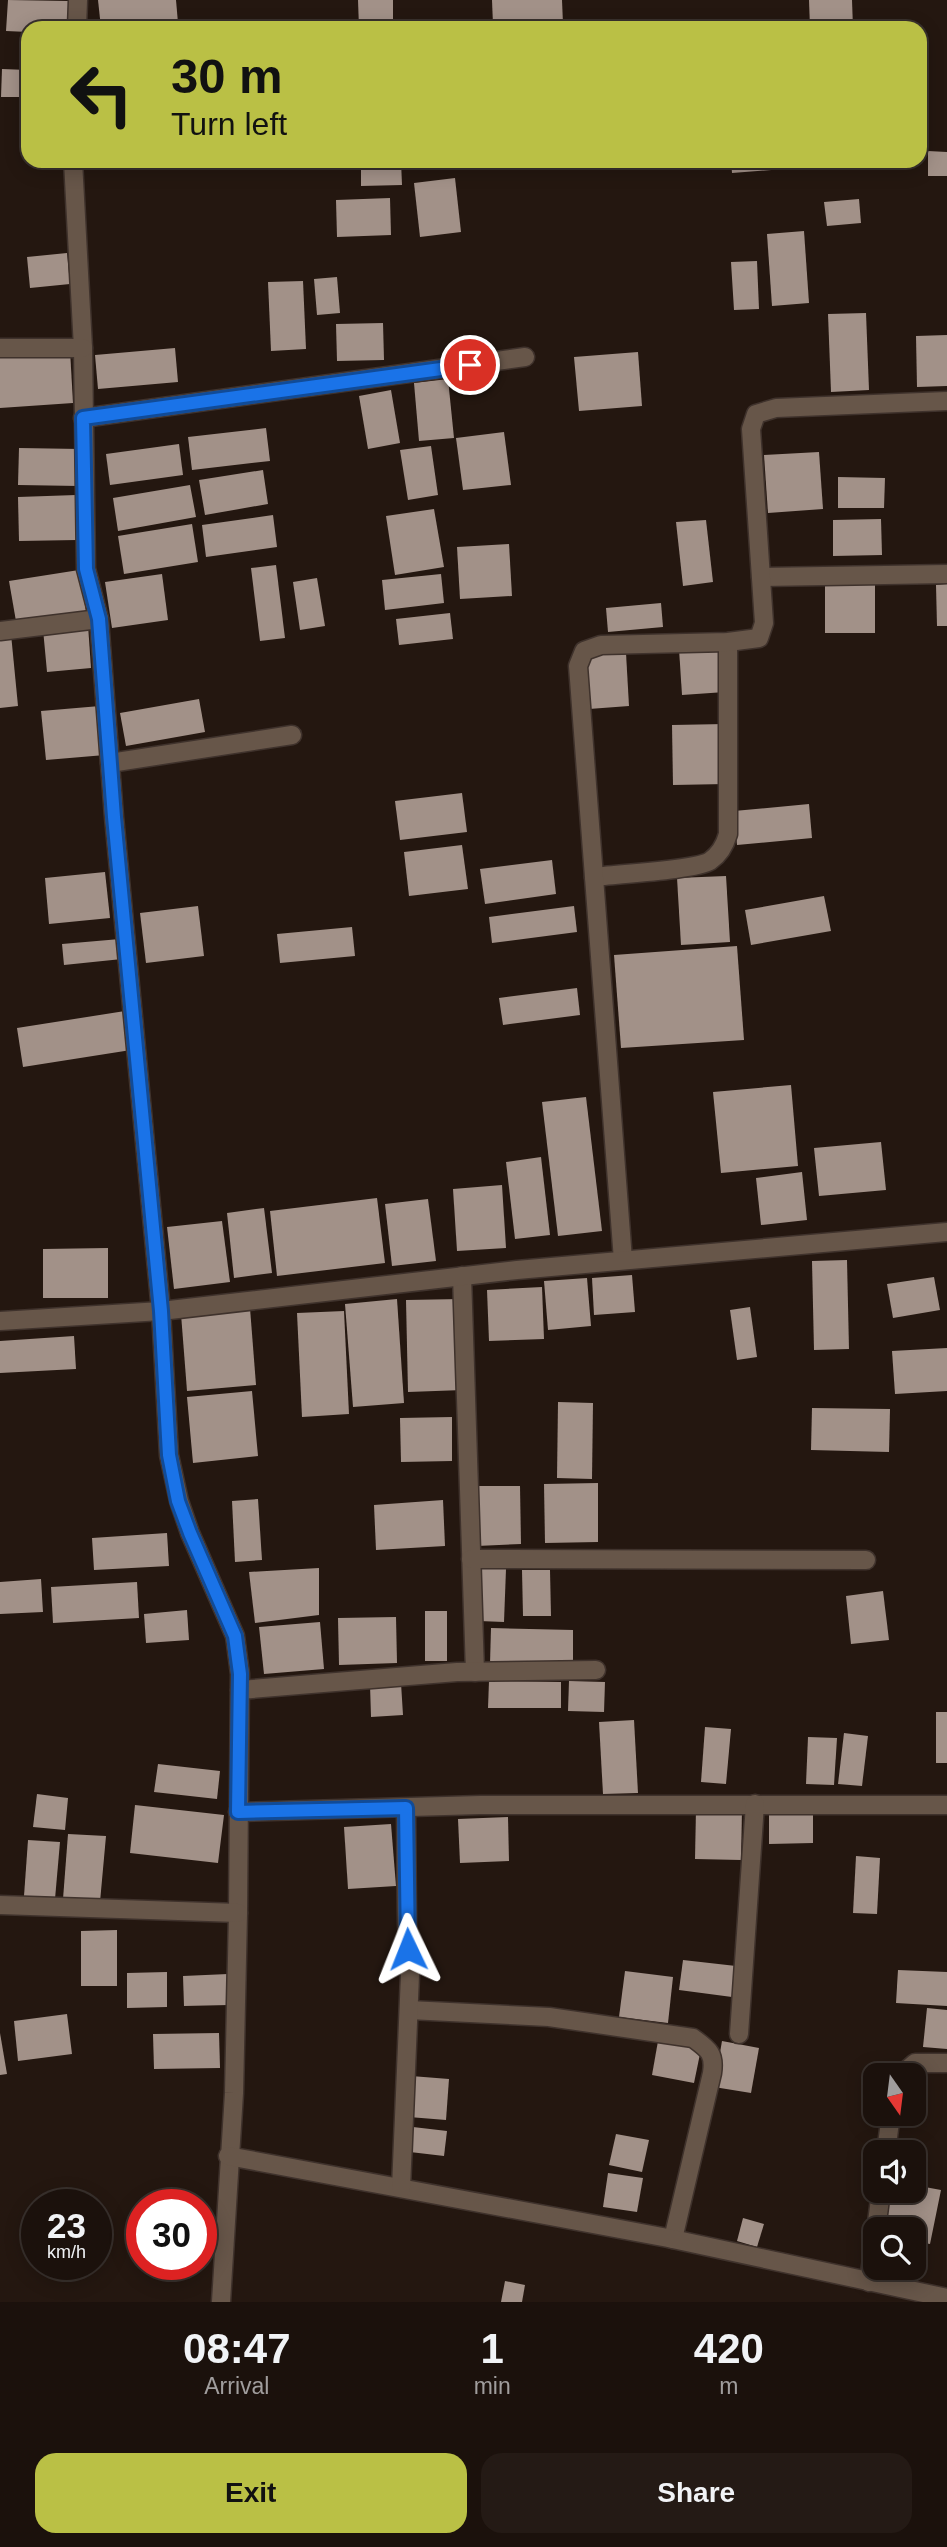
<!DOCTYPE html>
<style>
:root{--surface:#1b110c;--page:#241a15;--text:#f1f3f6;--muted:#a09d9d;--line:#39312d;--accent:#bac045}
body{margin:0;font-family:Arial,sans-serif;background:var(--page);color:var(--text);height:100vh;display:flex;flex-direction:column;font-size:26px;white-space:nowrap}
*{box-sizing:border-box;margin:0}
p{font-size:23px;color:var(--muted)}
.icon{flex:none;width:38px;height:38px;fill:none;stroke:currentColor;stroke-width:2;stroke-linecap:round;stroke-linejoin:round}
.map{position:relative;height:2302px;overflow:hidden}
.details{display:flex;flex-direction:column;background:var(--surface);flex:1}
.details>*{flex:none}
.guide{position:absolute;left:21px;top:21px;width:906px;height:147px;border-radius:21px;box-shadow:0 4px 18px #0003,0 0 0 2px var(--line);background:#bac045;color:#111;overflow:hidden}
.needle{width:46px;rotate:166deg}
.fabs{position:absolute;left:863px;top:2063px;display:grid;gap:14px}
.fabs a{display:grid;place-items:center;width:63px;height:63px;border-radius:14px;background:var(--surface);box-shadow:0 4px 18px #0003,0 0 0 2px var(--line);font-size:35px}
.speed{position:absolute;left:21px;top:2189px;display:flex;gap:14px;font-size:35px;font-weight:700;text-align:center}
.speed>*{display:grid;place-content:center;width:91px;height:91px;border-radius:50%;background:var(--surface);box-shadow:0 4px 18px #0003,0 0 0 2px var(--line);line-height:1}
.speed small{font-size:18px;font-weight:400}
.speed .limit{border:10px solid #d22;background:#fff;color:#111}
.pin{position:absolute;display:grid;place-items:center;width:60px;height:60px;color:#fff;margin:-30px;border:4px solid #fff;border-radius:50%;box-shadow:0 2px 7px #0007}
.me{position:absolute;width:77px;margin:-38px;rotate:358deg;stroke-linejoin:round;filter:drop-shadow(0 0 5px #0008)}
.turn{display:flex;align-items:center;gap:24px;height:147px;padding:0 35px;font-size:32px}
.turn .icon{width:91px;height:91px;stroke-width:2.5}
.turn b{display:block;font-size:49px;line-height:60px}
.eta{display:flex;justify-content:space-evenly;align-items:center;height:119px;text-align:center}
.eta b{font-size:42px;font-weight:600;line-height:49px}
.action{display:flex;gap:14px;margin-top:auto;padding:14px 35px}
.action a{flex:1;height:80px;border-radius:21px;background:var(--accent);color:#111;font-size:28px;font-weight:600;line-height:80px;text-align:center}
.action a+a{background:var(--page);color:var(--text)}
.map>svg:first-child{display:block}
</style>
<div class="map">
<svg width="947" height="2302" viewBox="0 0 947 2302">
<rect width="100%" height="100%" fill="#241710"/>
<g fill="#a29188">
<path d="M8,0L69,1L68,28H28V32L6,31Z"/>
<path d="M98,0H176L178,23L137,28H101Z"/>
<path d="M358,0H393V28H359Z"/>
<path d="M492,0H562L563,24L493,25Z"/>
<path d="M809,0H852L853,28H810Z"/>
<path d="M611,23V28H567V24Z"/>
<path d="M2,69L28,70V97H1Z"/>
<path d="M928,151L947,152V176H928Z"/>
<path d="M361,161H401L402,185L361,186Z"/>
<path d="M731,161H784V169L732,173Z"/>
<path d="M455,178L461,232L420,237L414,183Z"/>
<path d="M390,198L391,235L337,237L336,200Z"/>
<path d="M859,199L861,223L827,226L824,202Z"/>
<path d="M804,231L809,303L772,306L767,234Z"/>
<path d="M67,253L70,284L30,288L27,257Z"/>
<path d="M757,261L759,309L734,310L731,262Z"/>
<path d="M337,277L340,313L317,315L314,279Z"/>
<path d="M303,281L306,349L271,351L268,282Z"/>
<path d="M866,313L869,390L831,392L828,314Z"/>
<path d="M383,323L384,360L337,361L336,324Z"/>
<path d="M947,335V386L917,387L916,336Z"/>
<path d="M175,348L178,382L98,389L95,355Z"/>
<path d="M70,350L73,403L0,408V355Z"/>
<path d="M638,352L642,406L579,411L574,357Z"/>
<path d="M448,379L454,438L419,441L414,383Z"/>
<path d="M391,390L400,443L368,449L359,396Z"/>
<path d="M266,428L270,461L192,470L188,437Z"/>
<path d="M504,432L511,485L463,490L456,438Z"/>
<path d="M179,444L183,475L110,485L106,454Z"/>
<path d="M431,446L438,495L408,500L400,450Z"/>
<path d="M19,448L80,449L79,486L18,485Z"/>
<path d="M819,452L823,509L768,513L764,455Z"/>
<path d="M263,470L268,504L205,515L199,480Z"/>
<path d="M838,477L885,478L884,508H838Z"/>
<path d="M190,485L196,517L118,531L113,498Z"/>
<path d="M76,495L77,540L19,541L18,497Z"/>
<path d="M434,509L444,567L395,575L386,516Z"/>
<path d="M273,515L277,547L206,557L202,525Z"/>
<path d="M881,519L882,555L833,556V520Z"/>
<path d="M706,520L713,582L683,586L676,522Z"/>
<path d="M192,524L198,562L124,574L118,536Z"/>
<path d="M509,544L512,596L460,599L457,547Z"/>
<path d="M276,565L285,638L260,641L251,568Z"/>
<path d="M79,570L87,617L17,627L9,581Z"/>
<path d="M162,574L168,620L112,628L105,582Z"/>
<path d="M441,574L444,603L385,610L382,580Z"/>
<path d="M317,578L325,626L300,630L293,582Z"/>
<path d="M825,584L875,585V633H825Z"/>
<path d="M947,584V626H937L936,585Z"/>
<path d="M661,603L663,627L608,632L606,608Z"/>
<path d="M450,613L453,639L399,645L396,619Z"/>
<path d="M88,625L91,668L47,672L43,629Z"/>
<path d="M11,634L18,706L0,708V636Z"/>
<path d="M723,646L725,692L682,695L679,649Z"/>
<path d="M626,653L629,706L589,709L585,656Z"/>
<path d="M199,699L205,732L126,746L120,713Z"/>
<path d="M100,706L105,755L46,760L41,711Z"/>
<path d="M725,724L726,784L673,785L672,725Z"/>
<path d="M462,793L467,832L400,840L395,801Z"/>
<path d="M809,804L812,838L737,845L734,811Z"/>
<path d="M462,845L468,889L409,896L404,852Z"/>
<path d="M552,860L556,894L485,904L480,869Z"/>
<path d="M105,872L110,918L49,924L45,878Z"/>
<path d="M726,876L730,942L681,945L677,878Z"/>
<path d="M824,896L831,931L751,945L745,910Z"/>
<path d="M198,906L204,956L146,963L140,913Z"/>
<path d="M574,906L577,932L492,943L489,917Z"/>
<path d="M352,927L355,956L280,963L277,934Z"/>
<path d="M120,939L122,959L64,965L62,944Z"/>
<path d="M737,946L744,1040L621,1048L614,955Z"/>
<path d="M577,988L580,1015L503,1025L499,998Z"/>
<path d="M125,1011L131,1050L23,1067L17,1028Z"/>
<path d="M791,1085L798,1166L721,1173L713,1092Z"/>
<path d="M586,1097L602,1231L558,1236L542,1102Z"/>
<path d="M881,1142L886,1190L819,1196L814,1148Z"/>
<path d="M541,1157L550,1235L515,1239L506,1162Z"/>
<path d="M802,1172L807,1220L761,1225L756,1178Z"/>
<path d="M502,1185L506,1248L457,1251L453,1189Z"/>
<path d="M377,1198L385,1263L277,1276L270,1211Z"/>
<path d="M428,1199L436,1261L392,1266L385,1204Z"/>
<path d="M264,1208L272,1273L234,1278L227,1213Z"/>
<path d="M222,1221L230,1282L174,1289L167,1227Z"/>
<path d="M108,1248V1298H43V1249Z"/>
<path d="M847,1260L849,1349L814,1350L812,1261Z"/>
<path d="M632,1275L635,1312L594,1315L592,1278Z"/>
<path d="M934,1277L940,1310L893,1318L887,1284Z"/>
<path d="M587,1278L591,1326L548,1330L544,1281Z"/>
<path d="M542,1287L544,1339L489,1341L487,1290Z"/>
<path d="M397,1299L404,1403L353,1407L345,1304Z"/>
<path d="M461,1299L463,1390L408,1392L406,1300Z"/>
<path d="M750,1307L757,1357L737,1360L730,1310Z"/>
<path d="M250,1308L256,1385L187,1391L181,1314Z"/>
<path d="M344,1311L349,1414L302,1417L297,1313Z"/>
<path d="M74,1336L76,1369L0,1373V1341Z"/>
<path d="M947,1348V1391L895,1394L892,1351Z"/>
<path d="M252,1391L258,1456L193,1463L187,1397Z"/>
<path d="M558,1402L593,1403L592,1479L557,1478Z"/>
<path d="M812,1408L890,1409L889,1452L811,1450Z"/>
<path d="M452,1417V1461L401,1462L400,1418Z"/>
<path d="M598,1483V1542L545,1543L544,1484Z"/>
<path d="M475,1486H520L521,1544L477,1546Z"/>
<path d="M258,1499L262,1560L235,1562L232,1501Z"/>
<path d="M443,1500L445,1546L376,1550L374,1505Z"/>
<path d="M167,1533L169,1566L94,1570L92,1538Z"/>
<path d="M319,1568V1615L255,1623L249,1572Z"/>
<path d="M480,1569H506L504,1622L479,1621Z"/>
<path d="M522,1570H550L551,1616H523Z"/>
<path d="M41,1579L43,1612L0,1614V1582Z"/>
<path d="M137,1582L139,1618L53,1623L51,1587Z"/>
<path d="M883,1591L889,1640L851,1644L846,1596Z"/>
<path d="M187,1610L189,1640L146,1643L144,1614Z"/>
<rect x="425" y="1611" width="22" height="50"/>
<path d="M396,1617L397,1663L339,1665L338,1618Z"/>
<path d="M320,1622L324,1669L264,1674L259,1627Z"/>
<path d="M491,1628L573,1630V1666L490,1664Z"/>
<path d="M489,1681L561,1682V1708H488Z"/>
<path d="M569,1681L605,1682L604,1712L568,1711Z"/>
<path d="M401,1683L403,1715L371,1717L370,1684Z"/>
<rect x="936" y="1712" width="11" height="51"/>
<path d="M634,1720L638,1793L603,1794L599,1722Z"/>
<path d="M705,1727L731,1729L726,1784L701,1782Z"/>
<path d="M844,1733L868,1736L862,1786L838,1784Z"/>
<path d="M808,1737L837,1738L834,1785L806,1784Z"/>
<path d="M158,1764L220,1771L217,1799L154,1792Z"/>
<path d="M37,1794L68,1798L65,1830L33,1827Z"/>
<path d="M135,1805L224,1815L218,1863L130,1853Z"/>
<path d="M696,1809L742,1810L741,1860L695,1859Z"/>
<path d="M813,1812V1843L769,1844V1813Z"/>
<path d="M508,1817L509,1861L460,1863L458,1819Z"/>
<path d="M391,1824L396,1886L348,1889L344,1827Z"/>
<path d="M68,1834L106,1836L100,1902L63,1899Z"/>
<path d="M28,1840L60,1842L55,1899L24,1896Z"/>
<path d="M856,1856L880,1858L877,1914L853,1913Z"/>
<path d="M117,1930V1986H81V1931Z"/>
<path d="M683,1960L736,1966L732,1997L679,1990Z"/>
<path d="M898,1970L947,1972V2006L896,2003Z"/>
<path d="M625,1971L673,1977L668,2023L619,2017Z"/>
<path d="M167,1972V2007L127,2008V1973Z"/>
<path d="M228,1974L229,2005L184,2006L183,1976Z"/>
<path d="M927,2008L947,2010V2049L923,2047Z"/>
<path d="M67,2014L72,2054L18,2061L14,2021Z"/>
<path d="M0,2033L7,2074L0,2075Z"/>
<path d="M219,2033L220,2068L154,2069L153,2034Z"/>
<path d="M658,2041L701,2049L694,2083L652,2075Z"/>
<path d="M722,2041L759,2048L751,2093L714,2087Z"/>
<path d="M411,2076L449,2079L446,2120L409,2117Z"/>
<path d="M413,2127L447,2131L444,2156L410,2152Z"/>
<path d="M616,2134L649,2140L642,2172L609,2165Z"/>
<path d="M608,2173L643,2178L637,2212L603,2207Z"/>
<path d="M914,2185L941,2190L930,2244L914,2241V2230H879L887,2191H914Z"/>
<path d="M743,2218L764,2224L757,2247L737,2241Z"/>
<path d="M505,2281L525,2285L522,2302H501Z"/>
</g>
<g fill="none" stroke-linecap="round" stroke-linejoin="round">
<g stroke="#3f322c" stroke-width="21">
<g id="minor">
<path d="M77,28L78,0"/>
<path d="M73,161L83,348L86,569L99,619L114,817L161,1311L169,1455L179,1501L190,1533L235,1636L240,1674L238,1913L234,2093L221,2302"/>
<path d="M0,348H83"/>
<path d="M83,418L525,357"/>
<path d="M761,577L947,574"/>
<path d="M0,631L99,619"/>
<path d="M110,763L292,735"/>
<path d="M594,877C616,874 696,870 710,861C720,854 725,845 728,834V642"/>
<path d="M623,1260L578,666L584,651L601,645L728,642L759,638L764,623L751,429L756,414L776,408L947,401"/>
<path d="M462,1276L475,1672"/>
<path d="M471,1559L866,1560"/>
<path d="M240,1690L457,1672L596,1670"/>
<path d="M238,1812L480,1805H947"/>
<path d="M0,1905L238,1913"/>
<path d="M409,2010L549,2017L693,2038C708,2049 715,2053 712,2073L673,2239"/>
<path d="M739,2034L755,1804"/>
<path d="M900,2076L915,2063H947"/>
<path d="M886,2152L891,2114"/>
<path d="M228,2156L668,2238L947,2298"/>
<path d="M401,2188L410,1975L407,1924L406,1808"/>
<path d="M876,2230L881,2191"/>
<path d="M869,2282L875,2235"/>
</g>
</g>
<g stroke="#3f322c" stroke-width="21">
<path id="tertiary" d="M0,1321L161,1311L517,1270L947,1232"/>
</g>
<use href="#minor" stroke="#675649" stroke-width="18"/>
<use href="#tertiary" stroke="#675649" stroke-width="18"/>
</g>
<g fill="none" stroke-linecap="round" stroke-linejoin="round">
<g stroke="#114b97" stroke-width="18">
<path id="route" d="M408,1949L406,1808L238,1812L240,1674L235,1636L190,1533L178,1501L169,1455L161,1311L114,817L99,619L86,569L83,418L470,365"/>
</g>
<use href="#route" stroke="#1a73e8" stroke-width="12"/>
</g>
</svg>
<div class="fabs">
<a><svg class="needle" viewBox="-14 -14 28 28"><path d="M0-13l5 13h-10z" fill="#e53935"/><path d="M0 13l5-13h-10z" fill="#a09d9d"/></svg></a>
<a><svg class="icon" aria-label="sound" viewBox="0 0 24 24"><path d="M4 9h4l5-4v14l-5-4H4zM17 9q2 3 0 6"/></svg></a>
<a><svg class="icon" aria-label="search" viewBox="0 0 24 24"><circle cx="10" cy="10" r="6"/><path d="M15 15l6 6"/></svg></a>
</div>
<div class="speed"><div>23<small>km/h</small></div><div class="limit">30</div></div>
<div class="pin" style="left:470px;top:365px;background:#d93025"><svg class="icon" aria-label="arrive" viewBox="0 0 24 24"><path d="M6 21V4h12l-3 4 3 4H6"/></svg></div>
<svg class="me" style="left:408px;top:1949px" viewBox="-20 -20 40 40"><path d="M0-17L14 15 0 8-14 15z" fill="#1a73e8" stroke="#fff" stroke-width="4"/></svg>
<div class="guide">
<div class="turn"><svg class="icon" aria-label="left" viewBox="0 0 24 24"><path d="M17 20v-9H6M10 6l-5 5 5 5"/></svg><div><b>30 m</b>Turn left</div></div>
</div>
</div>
<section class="details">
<div class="eta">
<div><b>08:47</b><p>Arrival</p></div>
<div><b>1</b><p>min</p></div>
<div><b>420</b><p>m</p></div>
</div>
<div class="action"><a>Exit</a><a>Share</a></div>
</section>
